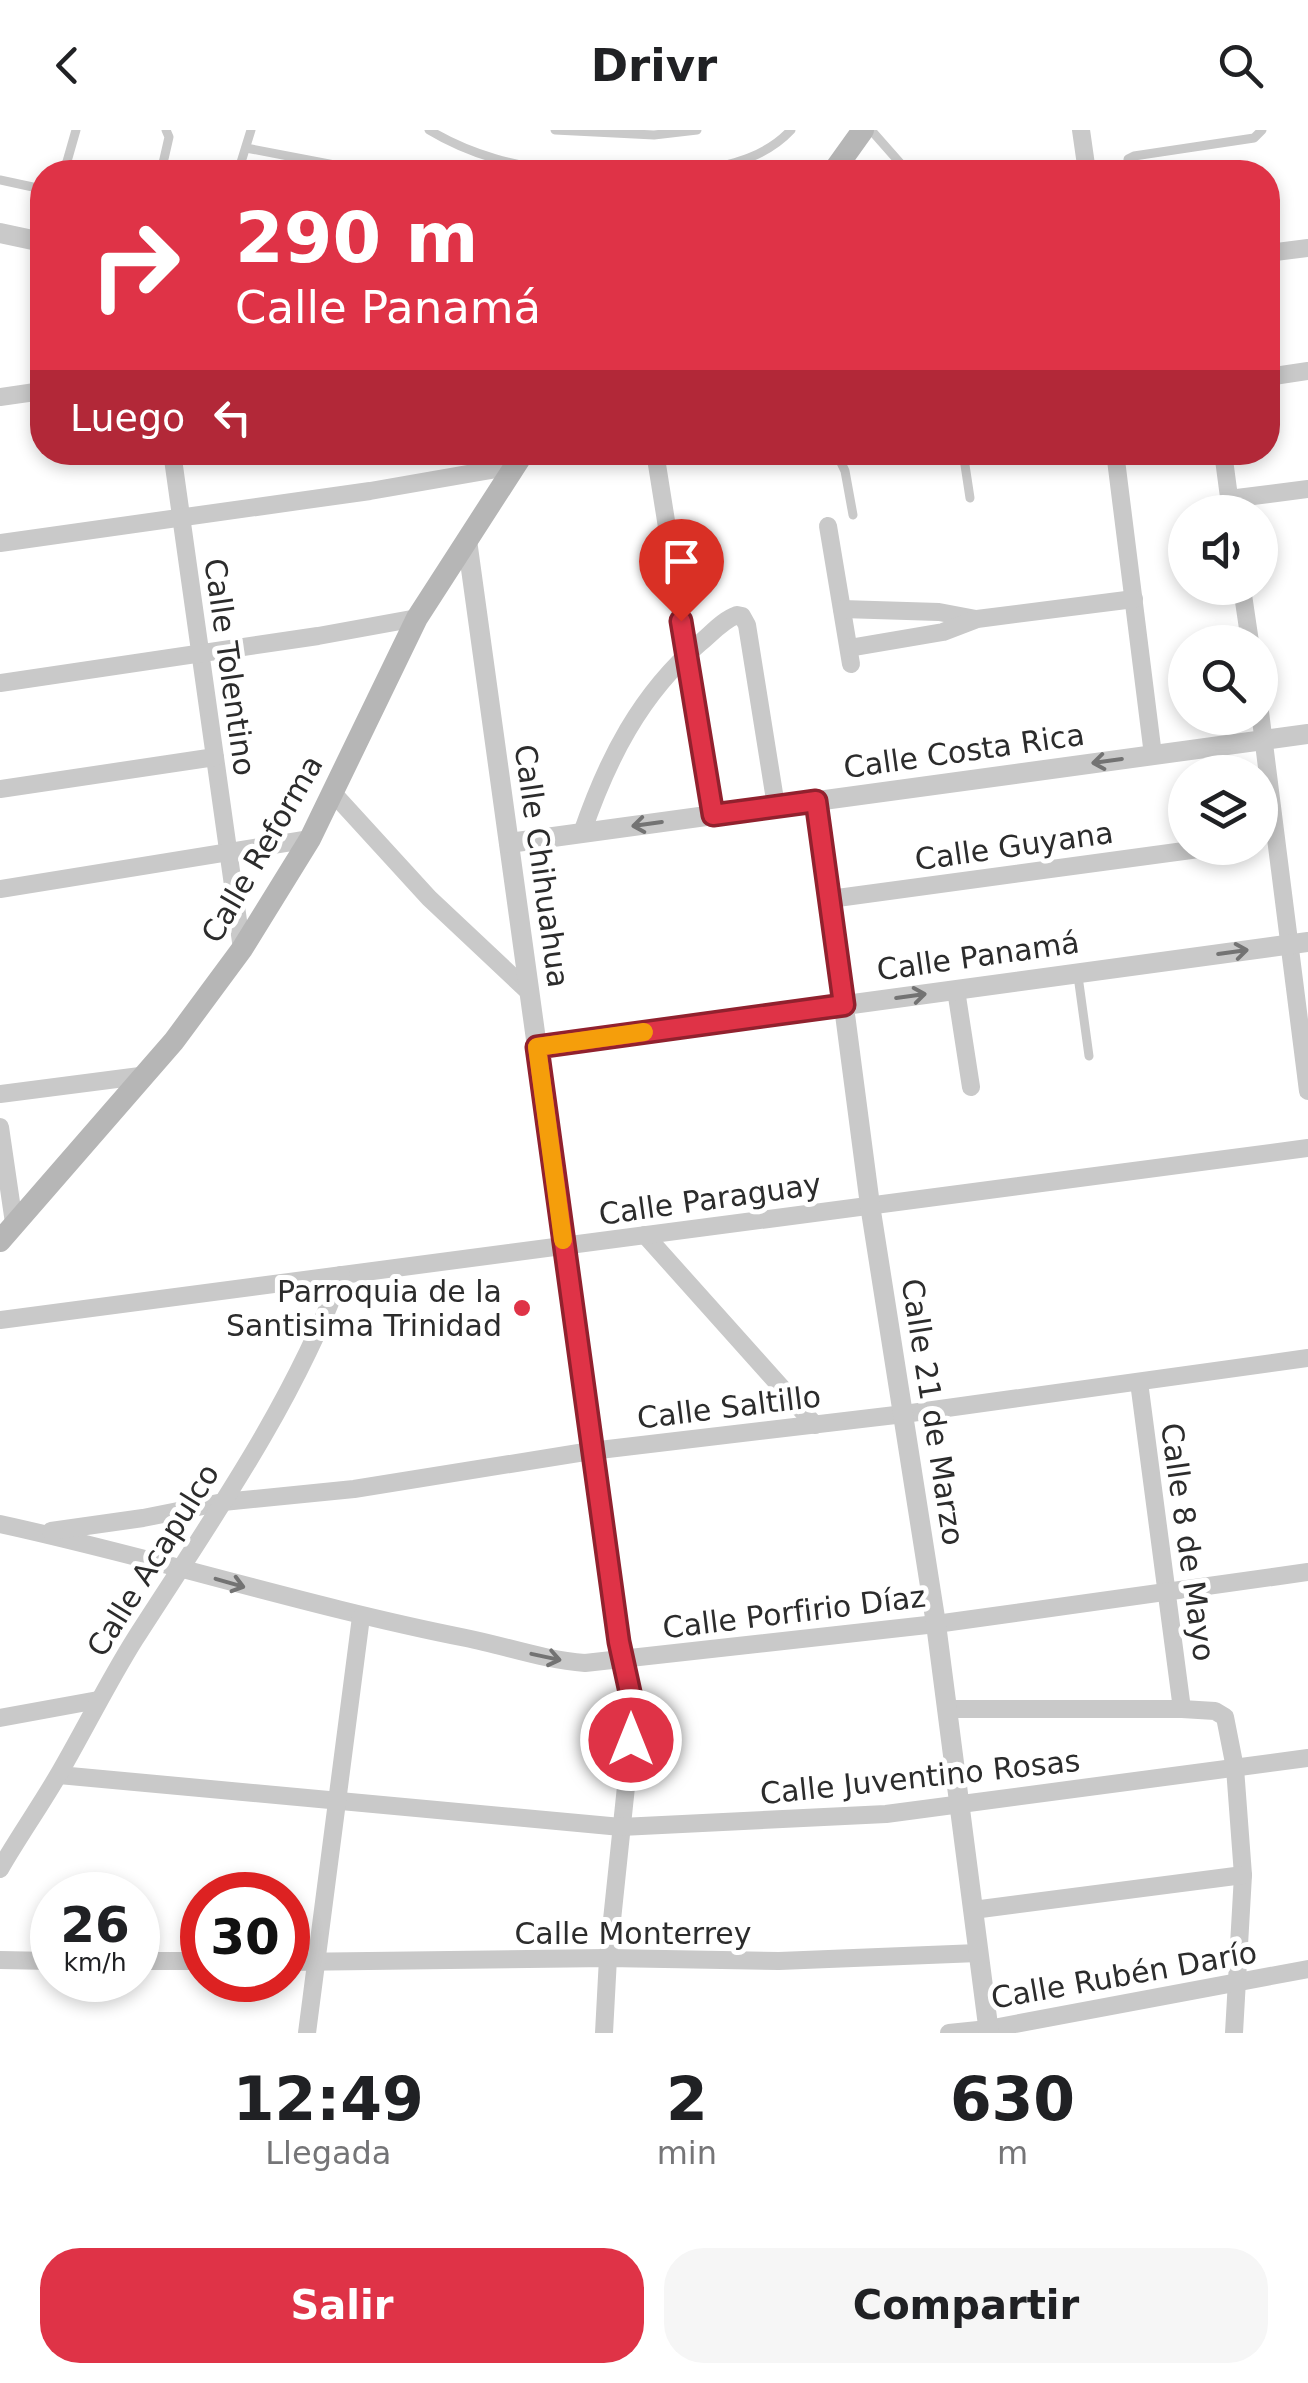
<!DOCTYPE html>
<html lang="es">
<meta charset="utf-8">
<style>
:root{--surface:#fff;--page:#f6f6f6;--text:#202124;--muted:#757577;--accent:#df3347}
body{margin:0;font-family:"DejaVu Sans",sans-serif;background:var(--page);color:var(--text);height:100vh;display:flex;flex-direction:column;font-size:38px;white-space:nowrap}
*{box-sizing:border-box;margin:0}
p{font-size:32px;color:var(--muted)}
.icon{flex:none;width:55px;height:55px;fill:none;stroke:currentColor;stroke-width:2;stroke-linecap:round;stroke-linejoin:round}
.map{position:relative;height:1903px;overflow:hidden}
.sheet{display:flex;flex-direction:column;background:var(--surface);flex:1}
.sheet>*{flex:none}
.top-card{position:absolute;left:30px;top:30px;width:1250px;height:305px;border-radius:40px;box-shadow:0 5px 15px #0003;background:#df3347;color:#fff;overflow:hidden}
.buttons{position:absolute;left:1168px;top:365px;display:grid;gap:20px}
.buttons a{display:grid;place-items:center;width:110px;height:110px;border-radius:50%;background:var(--surface);box-shadow:0 5px 15px #0003;font-size:50px}
.speed{position:absolute;left:30px;top:1742px;display:flex;gap:20px;font-size:50px;font-weight:700;text-align:center}
.speed>*{display:grid;place-content:center;width:130px;height:130px;border-radius:50%;background:var(--surface);box-shadow:0 5px 15px #0003;line-height:1}
.speed small{font-size:25px;font-weight:400}
.speed .limit{border:15px solid #d22;background:#fff;color:#111}
.pin{position:absolute;display:grid;place-items:center;width:85px;height:85px;color:#fff;margin:-102px -42px;border-radius:50% 50% 50% 0;rotate:-45deg;box-shadow:0 0 10px #0007}
.pin .icon{rotate:45deg}
.me{position:absolute;width:110px;margin:-55px;rotate:0deg;stroke-linejoin:round;filter:drop-shadow(0 0 8px #0008)}
.turn{display:flex;align-items:center;gap:35px;height:210px;padding:0 40px;font-size:45px}
.turn .icon{width:130px;height:130px;stroke-width:2.5}
.turn b{display:block;font-size:70px;line-height:85px}
.then{display:flex;align-items:center;height:95px;padding:0 40px;background:#0003;gap:20px;font-size:38px}
.eta{display:flex;justify-content:space-evenly;align-items:center;height:170px;text-align:center}
.eta b{font-size:60px;font-weight:800;line-height:70px}
.primary-button{display:flex;gap:20px;margin-top:auto;padding:20px 40px}
.primary-button a{flex:1;height:115px;border-radius:40px;background:var(--accent);color:#fff;font-size:40px;font-weight:800;line-height:115px;text-align:center}
.primary-button a+a{background:var(--page);color:var(--text)}
header{display:flex;justify-content:space-between;align-items:center;height:130px;padding:0 40px;background:var(--surface);font-size:45px;font-weight:800}
.map>svg:first-child{display:block}
</style>
<header><svg class="icon" aria-label="back" viewBox="0 0 24 24"><path d="M15 5l-7 7 7 7"/></svg>Drivr<svg class="icon" aria-label="search" viewBox="0 0 24 24"><circle cx="10" cy="10" r="6"/><path d="M15 15l6 6"/></svg></header>
<div class="map">
<svg width="1308" height="1903" viewBox="0 0 1308 1903">
<rect width="100%" height="100%" fill="#fff"/>
<g fill="none" stroke-linecap="round" stroke-linejoin="round">
<g stroke="#c9c9c9" stroke-width="9">
<path d="M429,0C472,26 516,36 564,42"/>
<path d="M555,0L654,5L697,0"/>
<path d="M871,0L908,42"/>
<path d="M246,18L371,42"/>
<path d="M64,42L76,0"/>
<path d="M161,42L169,7L166,0"/>
<path d="M238,42L251,0"/>
<path d="M698,42C733,34 766,27 791,0"/>
<path d="M1128,42V29L1134,26L1254,8L1262,0"/>
<path d="M0,50L42,59"/>
<path d="M836,322L845,341L853,385"/>
<path d="M963,322L970,368"/>
<path d="M841,332L858,322"/>
<path d="M1078,846L1089,926"/>
</g>
<g stroke="#c9c9c9" stroke-width="18">
<path d="M1081,0L1087,42"/>
<path d="M1268,123L1308,118"/>
<path d="M1268,247L1308,241"/>
<path d="M0,267L42,261"/>
<path d="M172,322L242,819"/>
<path d="M655,322L713,685"/>
<path d="M1115,322L1153,625"/>
<path d="M1223,322L1231,382"/>
<path d="M1229,369L1308,359"/>
<path d="M828,396L851,534"/>
<path d="M0,413L370,361L513,336"/>
<path d="M1242,458L1250,512"/>
<path d="M842,479L939,482L976,489"/>
<path d="M849,518L943,502L977,489L1134,469"/>
<path d="M0,553L318,506L417,488"/>
<path d="M1260,582L1308,961"/>
<path d="M0,659L215,627"/>
<path d="M333,663L429,768L530,863"/>
<path d="M582,703C607,630 640,564 700,513C712,503 723,490 737,485L742,486L747,495L776,676"/>
<path d="M0,759L310,709"/>
<path d="M830,769L1206,718"/>
<path d="M956,860L971,957"/>
<path d="M537,917L619,1512L631,1563L633,1590L608,1828L604,1903"/>
<path d="M0,964L140,946"/>
<path d="M0,997L14,1093"/>
<path d="M645,1105L815,1295"/>
<path d="M0,1190L1308,1018"/>
<path d="M1139,1252L1182,1579"/>
<path d="M0,1394C157,1428 309,1477 466,1508C506,1516 544,1530 585,1533L936,1494L1308,1442"/>
<path d="M51,1401L143,1388L223,1372L354,1359L591,1321L904,1284L1308,1228"/>
<path d="M947,1579H1182L1215,1581L1225,1587L1235,1638L1243,1745L1234,1903"/>
<path d="M0,1588L98,1570"/>
<path d="M59,1645L621,1697L886,1684L1308,1628"/>
<path d="M0,1739C19,1706 41,1675 60,1642C86,1597 108,1552 135,1509C210,1392 292,1276 341,1145"/>
<path d="M973,1780L1243,1745"/>
<path d="M0,1830L52,1831"/>
<path d="M138,1831H202"/>
<path d="M288,1832L608,1828L779,1831L978,1823"/>
<path d="M307,1903L361,1487"/>
<path d="M949,1903L988,1899L1308,1839"/>
</g>
<g stroke="#c9c9c9" stroke-width="20">
<path d="M0,103L42,112"/>
<path d="M467,410L537,917L1308,812"/>
<path d="M817,671L870,1075L936,1494L989,1903"/>
<path d="M509,713L1308,604"/>
</g>
<g stroke="#b6b6b6" stroke-width="22">
<path d="M833,42L863,0"/>
<path d="M0,1111L174,911L242,819L310,709L417,488L524,322"/>
</g>
</g>
<defs><path id="oneway-shaft" d="M-6 0H5M1.5-3L5.5 0L1.5 3" fill="none" stroke-width="1.6" stroke-linecap="round" stroke-linejoin="round" transform="scale(2.5)"/></defs>
<g stroke="#737373">
<use href="#oneway-shaft" transform="translate(1107 631) rotate(172)"/>
<use href="#oneway-shaft" transform="translate(647 694) rotate(172)"/>
<use href="#oneway-shaft" transform="translate(1233 822) rotate(-8)"/>
<use href="#oneway-shaft" transform="translate(911 866) rotate(-8)"/>
<use href="#oneway-shaft" transform="translate(230 1453) rotate(16)"/>
<use href="#oneway-shaft" transform="translate(546 1527) rotate(12)"/>
</g>
<g fill="none" stroke-linecap="round" stroke-linejoin="round">
<g stroke="#91212e" stroke-width="25">
<path id="route" d="M631,1610L633,1576L619,1512L537,917L844,875L816,671L713,685L681,491"/>
</g>
<use href="#route" stroke="#df3347" stroke-width="18"/>
<path stroke="#f59e0b" stroke-width="18" d="M563,1110L537,917L644,902"/>
</g>
<circle fill="#df3347" stroke="#fff" stroke-width="4" cx="522" cy="1178" r="10"/>
<g text-anchor="middle" dominant-baseline="central" stroke-width="10" stroke-linejoin="round" paint-order="stroke">
<g font-size="30" fill="#2c2c2c" stroke="#fff">
<text transform="translate(230 537) rotate(82)">Calle Tolentino</text>
<text transform="translate(964 621) rotate(-8)">Calle Costa Rica</text>
<text transform="translate(1014 716) rotate(-8)">Calle Guyana</text>
<text transform="translate(262 719) rotate(-60)">Calle Reforma</text>
<text transform="translate(542 736) rotate(82)">Calle Chihuahua</text>
<text transform="translate(978 826) rotate(-8)">Calle Panamá</text>
<text transform="translate(710 1069) rotate(-8)">Calle Paraguay</text>
<text transform="translate(729 1277) rotate(-7)">Calle Saltillo</text>
<text transform="translate(933 1282) rotate(81)">Calle 21 de Marzo</text>
<text transform="translate(1188 1412) rotate(82)">Calle 8 de Mayo</text>
<text transform="translate(153 1430) rotate(-58)">Calle Acapulco</text>
<text transform="translate(794 1482) rotate(-7)">Calle Porfirio Díaz</text>
<text transform="translate(920 1647) rotate(-6)">Calle Juventino Rosas</text>
<text x="633" y="1803">Calle Monterrey</text>
<text transform="translate(1124 1845) rotate(-10)">Calle Rubén Darío</text>
</g>
<g font-size="30" fill="#2c2c2c" stroke="#fff" text-anchor="end">
<text x="502" y="1161">Parroquia de la<tspan x="502" dy="34">Santisima Trinidad</tspan></text>
</g>
</g>
</svg>
<div class="buttons">
<a><svg class="icon" aria-label="sound" viewBox="0 0 24 24"><path d="M4 9h4l5-4v14l-5-4H4zM17 9q2 3 0 6"/></svg></a>
<a><svg class="icon" aria-label="search" viewBox="0 0 24 24"><circle cx="10" cy="10" r="6"/><path d="M15 15l6 6"/></svg></a>
<a><svg class="icon" aria-label="layers" viewBox="0 0 24 24"><path d="M12 4l9 5-9 5-9-5zM3 14l9 5 9-5"/></svg></a>
</div>
<div class="speed"><div>26<small>km/h</small></div><div class="limit">30</div></div>
<div class="pin" style="left:681px;top:491px;background:#d93025"><svg class="icon" aria-label="arrive" viewBox="0 0 24 24"><path d="M6 21V4h12l-3 4 3 4H6"/></svg></div>
<svg class="me" style="left:631px;top:1610px" viewBox="-20 -20 40 40"><circle r="17" fill="#df3347" stroke="#fff" stroke-width="3"/><path d="M0-11L8 9 0 5-8 9z" fill="#fff"/></svg>
<div class="top-card">
<div class="turn"><svg class="icon" aria-label="right" viewBox="0 0 24 24"><path d="M7 20v-9h11M14 6l5 5-5 5"/></svg><div><b>290 m</b>Calle Panamá</div></div>
<div class="then">Luego<svg class="icon" aria-label="left" viewBox="0 0 24 24"><path d="M17 20v-9H6M10 6l-5 5 5 5"/></svg></div>
</div>
</div>
<section class="sheet">
<div class="eta">
<div><b>12:49</b><p>Llegada</p></div>
<div><b>2</b><p>min</p></div>
<div><b>630</b><p>m</p></div>
</div>
<div class="primary-button"><a>Salir</a><a>Compartir</a></div>
</section>
